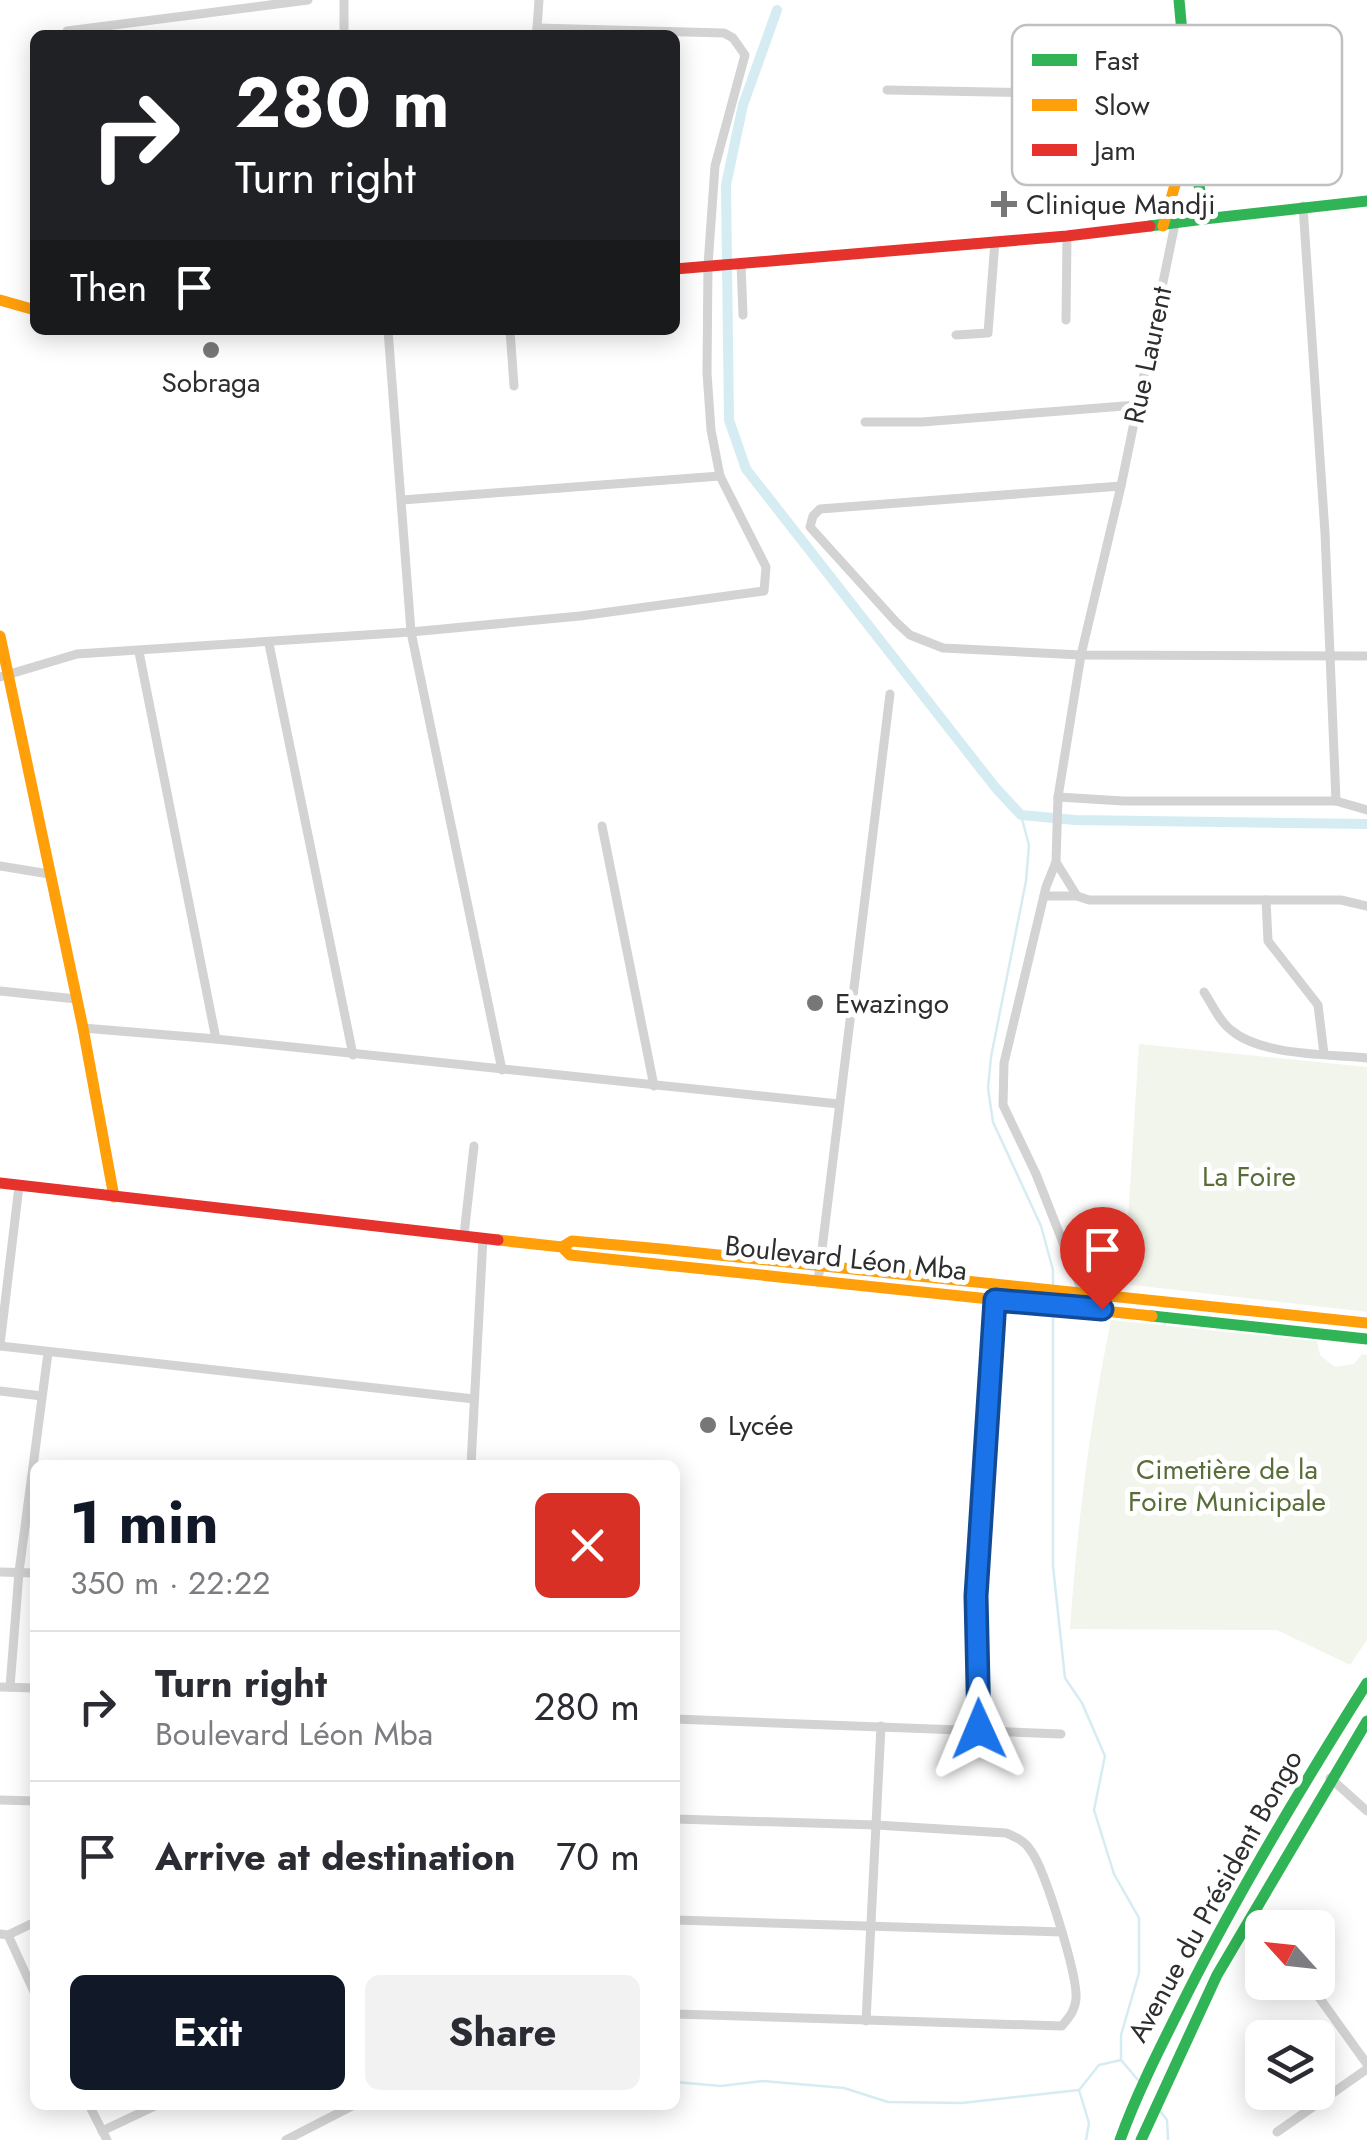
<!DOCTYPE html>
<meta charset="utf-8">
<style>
:root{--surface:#fff;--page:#f2f2f3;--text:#2b2b33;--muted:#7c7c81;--line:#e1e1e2;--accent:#111827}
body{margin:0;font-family:Jost,sans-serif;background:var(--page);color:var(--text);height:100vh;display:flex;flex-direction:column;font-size:38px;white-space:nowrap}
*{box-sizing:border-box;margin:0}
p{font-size:32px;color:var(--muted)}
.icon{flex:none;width:55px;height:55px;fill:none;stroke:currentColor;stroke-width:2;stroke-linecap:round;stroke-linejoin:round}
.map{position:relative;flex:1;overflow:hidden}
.drawer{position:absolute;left:30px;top:1460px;width:650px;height:650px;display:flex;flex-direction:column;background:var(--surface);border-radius:15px;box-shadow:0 5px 25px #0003}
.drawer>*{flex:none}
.hud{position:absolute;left:30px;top:30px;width:650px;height:305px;border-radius:15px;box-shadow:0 5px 25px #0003;background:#202124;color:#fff;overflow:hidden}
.needle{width:65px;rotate:297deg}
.tools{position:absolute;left:1245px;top:1910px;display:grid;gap:20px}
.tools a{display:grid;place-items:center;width:90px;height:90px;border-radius:15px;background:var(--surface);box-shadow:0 5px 25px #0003;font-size:50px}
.pin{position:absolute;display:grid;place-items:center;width:85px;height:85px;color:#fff;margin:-102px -42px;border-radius:50% 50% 50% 0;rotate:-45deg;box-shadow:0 0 10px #0007}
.pin .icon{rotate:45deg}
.me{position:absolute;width:110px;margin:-55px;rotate:359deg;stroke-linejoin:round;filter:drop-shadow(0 0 8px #0008)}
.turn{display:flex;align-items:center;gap:35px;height:210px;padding:0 40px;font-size:45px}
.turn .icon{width:130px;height:130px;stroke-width:2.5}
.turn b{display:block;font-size:70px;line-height:85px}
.then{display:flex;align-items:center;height:95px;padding:0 40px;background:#0003;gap:20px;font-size:38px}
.round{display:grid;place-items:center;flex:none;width:105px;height:105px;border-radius:15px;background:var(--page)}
.summary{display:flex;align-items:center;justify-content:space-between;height:170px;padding:0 40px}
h1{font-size:60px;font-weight:700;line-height:75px;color:var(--accent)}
.button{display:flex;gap:20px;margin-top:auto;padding:20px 40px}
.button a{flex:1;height:115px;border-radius:15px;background:var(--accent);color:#fff;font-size:40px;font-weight:700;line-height:115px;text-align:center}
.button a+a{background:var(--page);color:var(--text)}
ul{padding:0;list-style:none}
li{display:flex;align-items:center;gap:30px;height:150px;padding:0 40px;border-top:2px solid var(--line)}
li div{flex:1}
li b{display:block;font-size:38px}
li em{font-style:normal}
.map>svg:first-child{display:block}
</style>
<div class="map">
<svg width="1367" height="2140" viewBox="0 0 1367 2140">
<rect width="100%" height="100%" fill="#fff"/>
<g fill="#f2f5eb">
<path d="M1139,1044L1367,1067V1312L1124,1284Z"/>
<path d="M1111,1320L1317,1341L1320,1355L1335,1367L1354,1364L1362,1354L1367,1355V1640L1350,1665L1277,1630L1070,1629C1077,1526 1090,1422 1111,1320Z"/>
</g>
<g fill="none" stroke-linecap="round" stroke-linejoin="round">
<g stroke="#d6ecf3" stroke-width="2.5">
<path d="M1021,815L1029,845L1026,881L991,1057L988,1088L993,1122L1041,1226L1053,1270V1286"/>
<path d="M1053,1309V1566L1065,1678L1082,1703L1105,1756L1094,1810L1114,1874L1139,1918V1973L1121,2035V2060L1138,2080"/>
<path d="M675,2082L721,2086L763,2081L844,2088L888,2102L962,2103L1079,2090L1099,2065L1121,2060"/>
<path d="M1079,2090L1089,2123L1086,2140"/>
<path d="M1160,2111L1167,2120L1168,2140"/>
</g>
<path stroke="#d6ecf3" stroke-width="10" d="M777,10L743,105L726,185L729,420L746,469L995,787L1021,815L1075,820L1367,824"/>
<g stroke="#d3d3d3" stroke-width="9">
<path d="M537,28L539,0"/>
<path d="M67,31L308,0"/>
<path d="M344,35V0"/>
<path d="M887,90L1189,96"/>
<path d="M1118,95L1122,156"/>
<path d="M1303,206L1325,533L1336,801"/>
<path d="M1175,224L1121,486L1081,655L1058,797L1056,862L1077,896L1089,900H1341L1367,906"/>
<path d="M741,263L743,315"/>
<path d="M1066,320L1067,236"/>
<path d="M388,330L411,632L502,1070"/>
<path d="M510,330L514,386"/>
<path d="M956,335L988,333L995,241"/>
<path d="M865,422H922L1137,405"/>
<path d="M1121,486L820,509L813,516L810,527L896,622L910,635L943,648L1081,655L1367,656"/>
<path d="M402,500L720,476"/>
<path d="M269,644L353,1055"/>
<path d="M139,652L216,1039"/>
<path d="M0,677L77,654L411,632L580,616L764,591L766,567L720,476L711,430L707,373L708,265L715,166L745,55L733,38L724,33L537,28V35"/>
<path d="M1058,797L1123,801H1336L1367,810"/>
<path d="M602,826L654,1086"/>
<path d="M1056,862L1046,887L1004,1063L1003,1105L1036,1174L1082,1291"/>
<path d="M0,866L49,874"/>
<path d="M1044,896H1077"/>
<path d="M1266,900L1268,941L1318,1005L1324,1054"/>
<path d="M0,991L76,999"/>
<path d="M1204,992C1212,1004 1219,1021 1231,1030C1261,1056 1329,1054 1367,1058"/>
<path d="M83,1028L216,1039L839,1104"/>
<path d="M464,1235L474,1146"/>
<path d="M818,1282L890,694"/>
<path d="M0,1345L19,1186"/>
<path d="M0,1346L474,1399"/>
<path d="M0,1391L42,1396"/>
<path d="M471,1465L483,1238"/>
<path d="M0,1572L35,1573"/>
<path d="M0,1687L35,1688"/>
<path d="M10,1687L19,1572L48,1353"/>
<path d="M675,1719L1061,1734"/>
<path d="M979,1729L976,1596L995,1299"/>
<path d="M1330,1778L1367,1811"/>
<path d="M0,1800L35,1801"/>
<path d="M675,1819L876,1825L1006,1833C1016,1837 1025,1841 1031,1851C1045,1870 1078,1976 1076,1999C1075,2011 1069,2017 1062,2026L675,2014"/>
<path d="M1249,1919L1266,1928"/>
<path d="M675,1920L1062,1932"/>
<path d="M0,1934L8,1935L35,1922"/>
<path d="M8,1935L35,1994"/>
<path d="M1308,1982L1367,2064"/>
<path d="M866,2021L881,1726"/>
<path d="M89,2105L107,2140"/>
<path d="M102,2131L157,2105"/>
<path d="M1277,2132L1367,2069"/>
<path d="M286,2140L354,2105"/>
</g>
<g stroke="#30b455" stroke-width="11">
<path d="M1204,219L1367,201"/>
<path d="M1150,226L1204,219L1191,130L1179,0"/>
<path d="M1152,1316L1367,1339"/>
<path d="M1120,2140C1138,2090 1163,2042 1187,1994C1241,1887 1303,1784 1367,1683"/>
<path d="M1141,2140L1217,1975L1367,1721"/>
</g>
<g stroke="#ff9f0a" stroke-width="11">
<path d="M1163,226L1189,137"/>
<path d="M0,300L35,310"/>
<path d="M0,636L83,1028L114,1197"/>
<path d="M498,1240L562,1247L570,1255L1152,1316"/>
<path d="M562,1247L572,1241L661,1249L1367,1323"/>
</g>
<g stroke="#e5322d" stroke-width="11">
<path d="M675,269L1067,236L1150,226"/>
<path d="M0,1183L498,1240"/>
</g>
</g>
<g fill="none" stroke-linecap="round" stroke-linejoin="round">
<g stroke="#114b97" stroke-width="25">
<path id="route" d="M979,1729L976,1596L995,1300L1102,1309"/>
</g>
<use href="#route" stroke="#1a73e8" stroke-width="18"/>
</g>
<g fill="#777" stroke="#fff" stroke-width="4">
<path d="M999 189h10v10h10v10h-10v10h-10v-10h-10v-10h10z"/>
<circle cx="211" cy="350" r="10"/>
<circle cx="815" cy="1003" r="10"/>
<circle cx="708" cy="1425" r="10"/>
</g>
<g text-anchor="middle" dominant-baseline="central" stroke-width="10" stroke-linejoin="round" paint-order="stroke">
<g font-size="28" fill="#2e2e2e" stroke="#fff" text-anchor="start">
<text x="1026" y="204">Clinique Mandji</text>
<text x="211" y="382" text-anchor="middle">Sobraga</text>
<text x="835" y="1003">Ewazingo</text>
<text x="728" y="1425">Lycée</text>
</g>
<g font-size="28" fill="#2e2e2e" stroke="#fff">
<text transform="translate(1148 355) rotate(-78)">Rue Laurent</text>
<text transform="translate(846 1258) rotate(6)">Boulevard Léon Mba</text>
<text transform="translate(1215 1896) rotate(-61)">Avenue du Président Bongo</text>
</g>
<g font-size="28" fill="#586d38" stroke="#fff">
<text x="1249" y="1176">La Foire</text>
<text x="1227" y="1469">Cimetière de la<tspan x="1227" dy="32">Foire Municipale</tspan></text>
</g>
</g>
<rect x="1012" y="25" width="330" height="160" rx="15" fill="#fff" stroke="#c0c0c0" stroke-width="2.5"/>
<rect x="1032" y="54" width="45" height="12" fill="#30b455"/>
<rect x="1032" y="99" width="45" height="12" fill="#ff9f0a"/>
<rect x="1032" y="144" width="45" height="12" fill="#e5322d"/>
<g font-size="28" fill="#2e2e2e">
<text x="1094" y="70">Fast</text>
<text x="1094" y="115">Slow</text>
<text x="1094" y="160">Jam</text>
</g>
</svg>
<div class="tools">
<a><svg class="needle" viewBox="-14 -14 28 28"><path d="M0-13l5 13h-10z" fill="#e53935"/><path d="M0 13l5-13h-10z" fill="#7c7c81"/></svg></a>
<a><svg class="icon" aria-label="layers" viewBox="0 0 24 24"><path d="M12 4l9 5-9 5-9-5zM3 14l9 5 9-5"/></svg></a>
</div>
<div class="pin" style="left:1102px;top:1309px;background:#d93025"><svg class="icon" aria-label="arrive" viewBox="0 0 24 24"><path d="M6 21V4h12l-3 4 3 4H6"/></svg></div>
<svg class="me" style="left:979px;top:1729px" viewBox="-20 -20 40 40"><path d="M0-17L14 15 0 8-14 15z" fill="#1a73e8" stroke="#fff" stroke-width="4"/></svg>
<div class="hud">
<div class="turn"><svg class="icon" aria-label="right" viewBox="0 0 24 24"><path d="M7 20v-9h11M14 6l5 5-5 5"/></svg><div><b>280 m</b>Turn right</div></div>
<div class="then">Then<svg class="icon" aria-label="arrive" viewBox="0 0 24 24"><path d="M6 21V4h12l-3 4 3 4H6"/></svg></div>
</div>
<section class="drawer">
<div class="summary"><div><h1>1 min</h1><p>350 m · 22:22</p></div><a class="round" style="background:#d93025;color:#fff"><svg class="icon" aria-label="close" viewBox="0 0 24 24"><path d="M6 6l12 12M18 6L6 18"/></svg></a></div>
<ul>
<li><svg class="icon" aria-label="right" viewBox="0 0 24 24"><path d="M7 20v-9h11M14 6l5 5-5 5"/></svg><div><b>Turn right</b><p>Boulevard Léon Mba</p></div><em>280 m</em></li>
<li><svg class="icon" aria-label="arrive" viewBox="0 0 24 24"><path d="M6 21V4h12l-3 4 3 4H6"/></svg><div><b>Arrive at destination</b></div><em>70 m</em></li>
</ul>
<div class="button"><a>Exit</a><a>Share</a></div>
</section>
</div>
